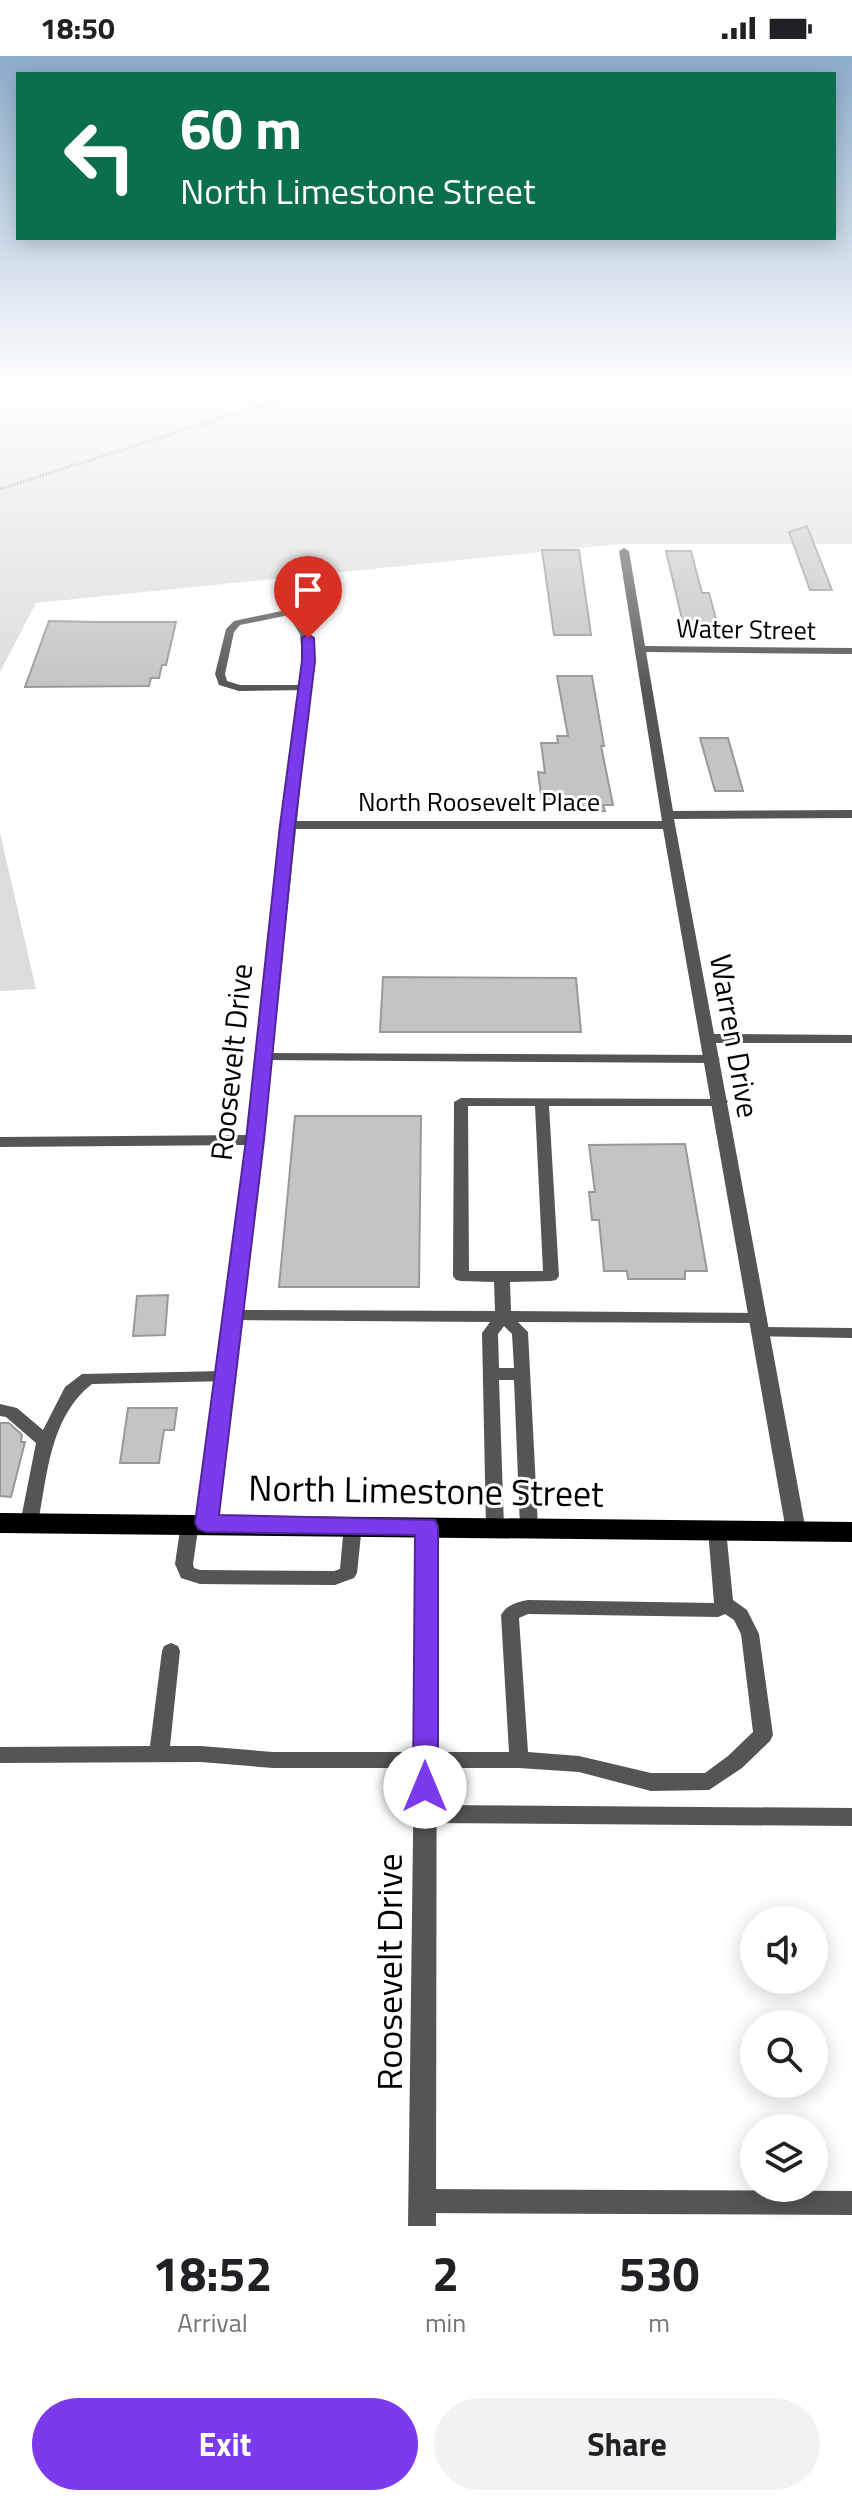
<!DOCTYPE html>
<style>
:root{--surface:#fff;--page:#f2f2f2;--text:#202124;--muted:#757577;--accent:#7c3aed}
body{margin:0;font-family:"Titillium Web",sans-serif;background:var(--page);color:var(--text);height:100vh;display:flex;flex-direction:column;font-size:30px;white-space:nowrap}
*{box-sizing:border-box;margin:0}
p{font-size:26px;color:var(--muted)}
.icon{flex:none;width:44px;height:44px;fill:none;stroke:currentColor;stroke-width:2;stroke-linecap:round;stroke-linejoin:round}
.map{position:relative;height:2170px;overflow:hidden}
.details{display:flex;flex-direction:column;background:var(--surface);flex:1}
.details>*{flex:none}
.top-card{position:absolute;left:16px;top:16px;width:820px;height:168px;border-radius:0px;box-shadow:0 4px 20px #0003;background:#0b6e4f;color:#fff;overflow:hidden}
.controls{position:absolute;left:740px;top:1850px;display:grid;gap:16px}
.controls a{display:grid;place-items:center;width:88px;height:88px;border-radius:50%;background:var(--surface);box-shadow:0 4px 20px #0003;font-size:40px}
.pin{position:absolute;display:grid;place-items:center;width:68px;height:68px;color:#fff;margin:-82px -34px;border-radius:50% 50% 50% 0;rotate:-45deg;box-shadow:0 0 8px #0007}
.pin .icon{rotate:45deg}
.me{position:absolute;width:88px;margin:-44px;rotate:0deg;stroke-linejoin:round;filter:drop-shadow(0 0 6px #0008)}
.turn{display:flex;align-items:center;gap:28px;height:168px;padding:0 32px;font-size:36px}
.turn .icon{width:104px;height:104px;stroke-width:2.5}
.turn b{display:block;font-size:56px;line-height:68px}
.eta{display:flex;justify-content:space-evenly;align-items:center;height:136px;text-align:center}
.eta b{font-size:48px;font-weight:700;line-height:56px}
.primary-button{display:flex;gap:16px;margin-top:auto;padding:16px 32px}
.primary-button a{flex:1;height:92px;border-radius:48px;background:var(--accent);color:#fff;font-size:32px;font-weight:700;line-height:92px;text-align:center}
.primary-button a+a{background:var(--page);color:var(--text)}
.status{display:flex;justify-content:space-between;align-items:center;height:56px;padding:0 40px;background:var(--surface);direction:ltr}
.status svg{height:22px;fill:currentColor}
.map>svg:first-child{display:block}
</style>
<div class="status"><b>18:50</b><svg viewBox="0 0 49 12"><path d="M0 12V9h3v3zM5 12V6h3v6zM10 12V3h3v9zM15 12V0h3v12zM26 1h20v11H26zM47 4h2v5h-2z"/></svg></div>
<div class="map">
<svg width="852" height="2170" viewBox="0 0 852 2170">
<rect width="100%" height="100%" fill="#fff"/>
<g fill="#dcdcdc">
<path d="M0,330H852V488H618L36,547L0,616Z"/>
<path d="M0,777L36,933L0,935Z"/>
</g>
<g fill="#c4c4c4" stroke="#999" stroke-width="2">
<path d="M807,470L832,534H810L789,476Z"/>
<path d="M542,494H579L591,579H554Z"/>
<path d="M666,495H691L702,537H709L719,574H711L713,580H686Z"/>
<path d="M49,565L97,566H176L166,609H162L159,622H151L149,630L25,631Z"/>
<path d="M557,620H592L604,690H601L613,749H603L605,755L570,756L569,746H542L538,716L545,717L541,687H558L557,680H568Z"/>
<path d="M700,682H728L743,735H715Z"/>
<path d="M383,921L576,922L581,976H380Z"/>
<path d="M295,1060H421L419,1231H279Z"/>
<path d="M685,1088L707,1215H685V1223H628L627,1215H604L599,1164H592L589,1136H595L589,1089Z"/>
<path d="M168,1239L165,1279L133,1280L137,1240Z"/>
<path d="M128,1352H177L174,1374H164L159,1407H120Z"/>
<path d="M0,1367H9L22,1379L21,1386H25L11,1441L0,1440Z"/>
</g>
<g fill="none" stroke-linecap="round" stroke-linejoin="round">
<path stroke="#777" stroke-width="3" stroke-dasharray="1 2" stroke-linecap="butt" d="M0,433L322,330"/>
<g fill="#555" fill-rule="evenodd">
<path d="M291,553L296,556L294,558L240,569L234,576L225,618L227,625L240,629H305L310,632L309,634L239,635L219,629L215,618L226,573L234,565Z"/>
<path d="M264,997L713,999L720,1003L713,1007L259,1004L257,1001L259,998Z"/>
<path d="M461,1042L726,1043L728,1046L721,1050H549L559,1220L556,1224L551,1225L510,1226L511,1255L759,1257L765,1258L767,1262L765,1266L759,1267L518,1266L528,1276L538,1471L535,1476L529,1478L523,1476L520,1471L514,1324H499L504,1471L501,1476L495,1478L489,1476L486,1471L482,1277L490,1266L233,1264L228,1263L225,1259L228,1255L233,1254L495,1255L494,1226L461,1225L456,1224L453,1220L454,1046ZM468,1050H535L543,1215H469ZM504,1270L512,1278L514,1312H499L498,1278Z"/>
<path d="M762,1271L852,1272V1282L756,1280L754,1276L756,1272Z"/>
<path d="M224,1315L230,1317L232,1321L230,1325L92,1328C50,1360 47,1420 38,1468L35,1473L29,1475L23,1473L20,1468L36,1387L6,1361L0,1360V1348L17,1352L43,1374L65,1331L82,1318Z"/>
<path d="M190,1460L196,1462L199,1467L193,1508L194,1512L200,1514L334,1515L340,1513L344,1469L347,1464L353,1462L359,1464L362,1469L357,1517L354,1522L335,1529L200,1528L181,1522L175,1508L181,1467L184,1462Z"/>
<path d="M717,1467L723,1469L726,1474L733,1544L747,1554L759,1578L773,1679L770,1685L742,1712L709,1734L651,1735L579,1716L519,1712H273L201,1706L0,1707V1691L150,1690L162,1595L164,1590L171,1587L178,1590L180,1595L170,1690H201L273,1696H509L501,1559C506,1549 517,1546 528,1544L714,1547L708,1474L711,1469ZM528,1558L718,1561L725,1558L734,1564L741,1578L753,1676L728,1700L705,1717H651L579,1700L528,1696L519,1562Z"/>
<path d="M425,1749L852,1752V1770L425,1767L418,1764L415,1758L418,1752Z"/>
<path d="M422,2133L852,2135V2159L422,2157L414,2153L410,2145L414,2137Z"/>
</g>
<g fill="#555" fill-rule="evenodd">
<path d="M624,492L629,495L645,590L852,592V598L646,596L673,755L852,754V762L674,763L714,978L852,979V987H716L806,1475L803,1480L796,1483L789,1480L786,1475L663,773H296L263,1084L216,1467L213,1472L206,1475L199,1472L196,1467L246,1089L0,1091V1081L248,1079L302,605L300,578L286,556L287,554H295C306,567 312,579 313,597L297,765H662L619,495Z"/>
<path d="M427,1462L434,1465L437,1470L436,2170H408L417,1470L420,1465Z"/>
</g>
<path fill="#000" fill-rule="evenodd" d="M0,1457L852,1466V1486L0,1477Z"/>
</g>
<linearGradient id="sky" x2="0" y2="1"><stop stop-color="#8cadcc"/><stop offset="0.52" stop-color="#fff"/><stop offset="1" stop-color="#fff" stop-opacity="0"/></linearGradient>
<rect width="852" height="634" fill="url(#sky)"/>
<path fill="#7c3aed" stroke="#51269a" stroke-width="2" d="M308,578L314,582L315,605L295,769L264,1084L219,1459L435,1464L438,1470V1731L434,1739L425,1742L416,1739L413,1731L415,1479L206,1476L198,1473L195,1467L246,1084L280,769L302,605V582Z"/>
<g text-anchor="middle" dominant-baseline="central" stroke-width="6" stroke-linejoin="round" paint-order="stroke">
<g font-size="26" fill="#000" stroke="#fff">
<text transform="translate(746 573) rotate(1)">Water Street</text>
<text x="479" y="745">North Roosevelt Place</text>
</g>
<g font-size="30" fill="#000" stroke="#fff">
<text transform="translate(735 980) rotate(80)">Warren Drive</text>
<text transform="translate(231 1006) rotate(-84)">Roosevelt Drive</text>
</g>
<g font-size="36" fill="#000" stroke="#fff">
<text transform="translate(426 1434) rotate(1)">North Limestone Street</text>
<text transform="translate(388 1916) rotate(-90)">Roosevelt Drive</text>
</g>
</g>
</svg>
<div class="controls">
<a><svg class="icon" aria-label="sound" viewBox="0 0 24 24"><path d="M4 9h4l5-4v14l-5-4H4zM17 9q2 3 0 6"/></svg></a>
<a><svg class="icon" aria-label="search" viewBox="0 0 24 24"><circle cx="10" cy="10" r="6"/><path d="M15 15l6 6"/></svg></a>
<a><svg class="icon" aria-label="layers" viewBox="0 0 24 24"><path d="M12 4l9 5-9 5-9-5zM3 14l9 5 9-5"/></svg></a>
</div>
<div class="pin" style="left:308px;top:582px;background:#d93025"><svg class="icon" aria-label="arrive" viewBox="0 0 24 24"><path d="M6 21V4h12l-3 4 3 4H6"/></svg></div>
<svg class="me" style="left:425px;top:1731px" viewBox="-20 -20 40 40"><circle r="19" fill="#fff"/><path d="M0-13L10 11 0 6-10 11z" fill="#7c3aed"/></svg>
<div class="top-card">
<div class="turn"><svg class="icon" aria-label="left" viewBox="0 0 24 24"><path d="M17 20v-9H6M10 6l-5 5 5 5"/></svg><div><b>60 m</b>North Limestone Street</div></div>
</div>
</div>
<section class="details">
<div class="eta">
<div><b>18:52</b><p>Arrival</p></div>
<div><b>2</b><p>min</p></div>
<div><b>530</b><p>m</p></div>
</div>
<div class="primary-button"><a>Exit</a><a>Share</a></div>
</section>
